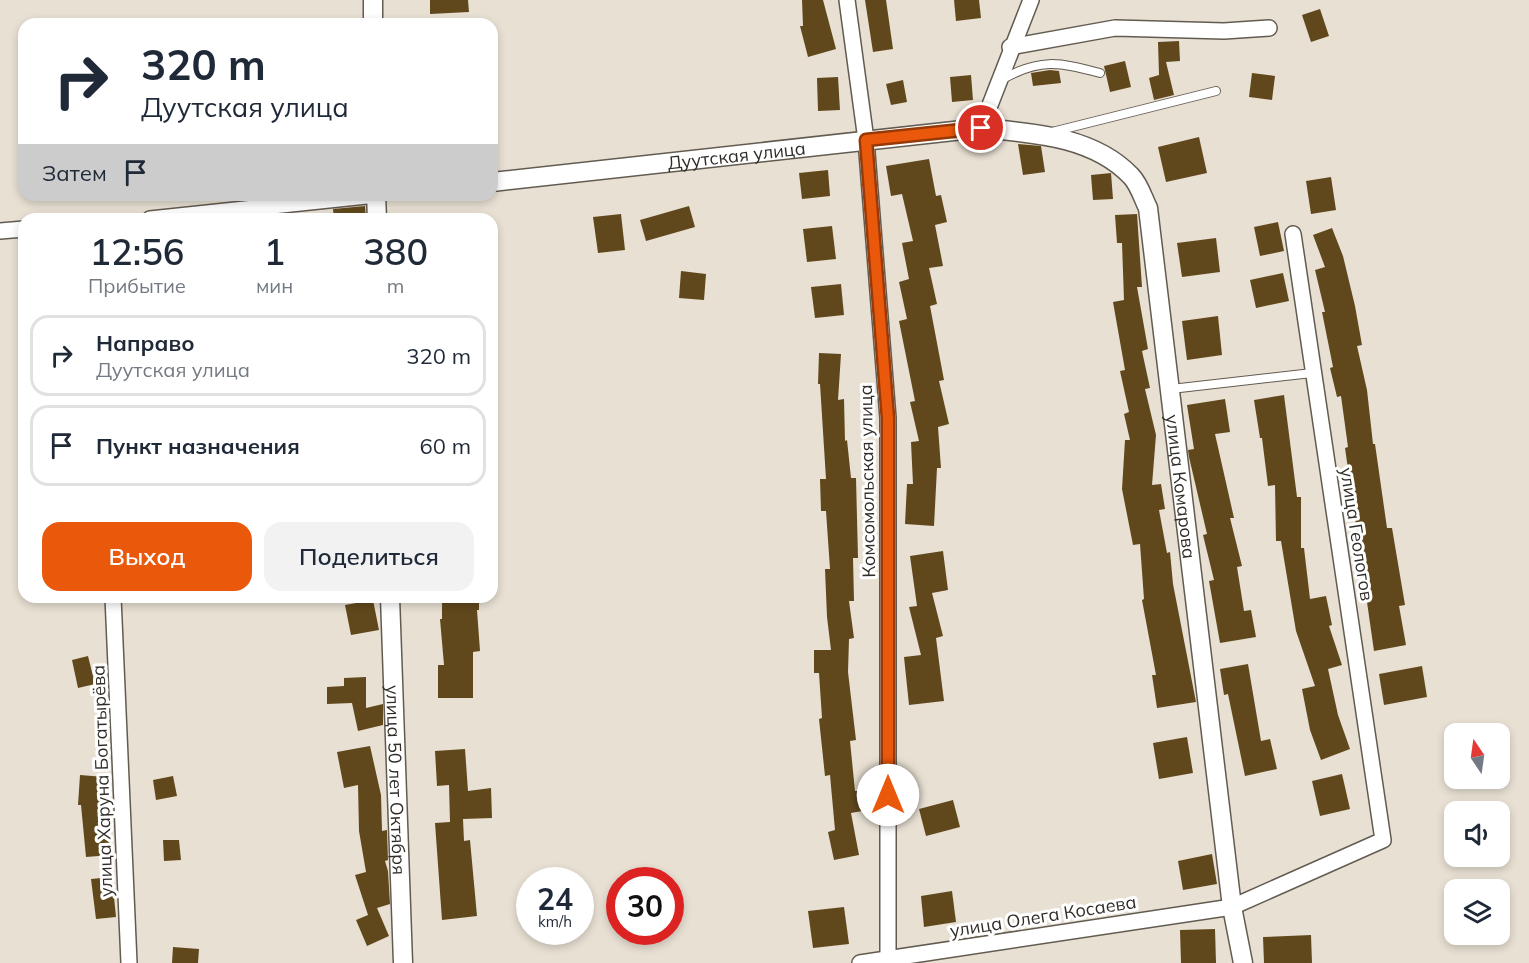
<!DOCTYPE html>
<html lang="ru">
<meta charset="utf-8">
<style>
:root{--surface:#fff;--page:#f2f2f3;--text:#1f2937;--muted:#747a83;--line:#e0e1e3;--accent:#ea580c}
body{margin:0;font-family:Mulish,sans-serif;background:var(--page);color:var(--text);height:100vh;display:flex;flex-direction:column;font-size:22px;white-space:nowrap}
*{box-sizing:border-box;margin:0}
p{font-size:20px;color:var(--muted)}
.icon{flex:none;width:33px;height:33px;fill:none;stroke:currentColor;stroke-width:2;stroke-linecap:round;stroke-linejoin:round}
.map{position:relative;flex:1;overflow:hidden}
.drawer{position:absolute;left:18px;top:213px;width:480px;height:390px;display:flex;flex-direction:column;background:var(--surface);border-radius:18px;box-shadow:0 3px 9px #0003}
.drawer>*{flex:none}
.hud{position:absolute;left:18px;top:18px;width:480px;height:183px;border-radius:18px;box-shadow:0 3px 9px #0003;background:#fff;color:var(--text);overflow:hidden}
.needle{width:39px;rotate:347deg}
.fabs{position:absolute;left:1444px;top:723px;display:grid;gap:12px}
.fabs a{display:grid;place-items:center;width:66px;height:66px;border-radius:12px;background:var(--surface);box-shadow:0 3px 9px #0003;font-size:30px}
.speed{position:absolute;left:516px;top:867px;display:flex;gap:12px;font-size:30px;font-weight:700;text-align:center}
.speed>*{display:grid;place-content:center;width:78px;height:78px;border-radius:50%;background:var(--surface);box-shadow:0 3px 9px #0003;line-height:1}
.speed small{font-size:15px;font-weight:400}
.speed .limit{border:9px solid #d22;background:#fff;color:#111}
.pin{position:absolute;display:grid;place-items:center;width:51px;height:51px;color:#fff;margin:-26px;border:3px solid #fff;border-radius:50%;box-shadow:0 2px 6px #0007}
.me{position:absolute;width:66px;margin:-33px;rotate:0deg;stroke-linejoin:round;filter:drop-shadow(0 0 4px #0008)}
.turn{display:flex;align-items:center;gap:21px;height:126px;padding:0 24px;font-size:27px}
.turn .icon{width:78px;height:78px;stroke-width:2.5}
.turn b{display:block;font-size:42px;line-height:51px}
.then{display:flex;align-items:center;height:57px;padding:0 24px;background:#0003;gap:12px;font-size:22px}
.eta{display:flex;justify-content:space-evenly;align-items:center;height:102px;text-align:center}
.eta b{font-size:36px;font-weight:600;line-height:42px}
.action{display:flex;gap:12px;margin-top:auto;padding:12px 24px}
.action a{flex:1;height:69px;border-radius:18px;background:var(--accent);color:#fff;font-size:24px;font-weight:600;line-height:69px;text-align:center}
.action a+a{background:var(--page);color:var(--text)}
ul{padding:0;list-style:none}
li{display:flex;align-items:center;gap:18px;height:81px;margin:0 12px 9px;padding:0 12px;border:3px solid var(--line);border-radius:18px}
li div{flex:1}
li b{display:block;font-size:22px}
li em{font-style:normal}
.map>svg:first-child{display:block}
</style>
<div class="map">
<svg width="1529" height="963" viewBox="0 0 1529 963">
<rect width="100%" height="100%" fill="#e8e0d3"/>
<g fill="#61481c">
<path d="M430,0H468L469,12L430,14Z"/>
<path d="M802,0H823L836,49L808,57L800,26H803Z"/>
<path d="M865,0H886L893,49L873,52Z"/>
<path d="M954,0H979L981,18L956,21Z"/>
<path d="M1320,9L1329,36L1311,42L1302,15Z"/>
<path d="M1179,41L1180,61L1166,62L1174,95L1154,100L1149,78L1159,75L1158,42Z"/>
<path d="M1125,61L1131,87L1110,92L1104,66Z"/>
<path d="M1050,70L1059,71L1061,83L1033,86L1031,73Z"/>
<path d="M1252,73L1275,76L1272,100L1249,97Z"/>
<path d="M971,75L973,100L952,102L950,77Z"/>
<path d="M838,77L840,110L818,111L817,78Z"/>
<path d="M903,80L907,102L891,105L886,84Z"/>
<path d="M1199,137L1207,173L1166,182L1158,147Z"/>
<path d="M1018,144L1041,146L1045,172L1023,175Z"/>
<path d="M929,159L936,196L941,195L947,222L935,225L943,266L929,268L937,304L930,306L944,380L939,381L949,424L938,427L941,468H937L934,526L905,524L907,484H913L911,442L919,441L910,402L915,401L899,321L907,319L899,282L909,279L902,243L913,241L902,194L891,196L886,166Z"/>
<path d="M828,170L830,196L802,199L799,173Z"/>
<path d="M1111,173L1113,199L1093,200L1091,175Z"/>
<path d="M1331,177L1336,210L1311,214L1306,181Z"/>
<path d="M365,206L366,219H334L333,209Z"/>
<path d="M689,206L695,227L646,241L640,220Z"/>
<path d="M621,214L625,250L598,253L593,217Z"/>
<path d="M1137,214L1142,287H1137L1148,349L1142,351L1150,388L1145,389L1156,435L1152,485L1161,484L1165,509L1159,510L1167,553L1170,552L1173,584L1196,702L1157,708L1152,675H1156L1142,600L1144,599L1140,544L1133,545L1122,489L1125,440H1130L1124,414L1129,412L1120,371L1125,370L1113,302L1124,300L1122,243H1117L1115,215Z"/>
<path d="M1278,222L1284,251L1260,256L1254,227Z"/>
<path d="M832,226L836,259L807,262L803,229Z"/>
<path d="M1332,228L1343,256L1355,306L1362,345L1357,346L1367,390L1373,444H1375L1387,528H1392L1405,605L1399,606L1406,645L1374,651L1345,448L1348,447L1341,396L1337,397L1330,368L1333,367L1322,312H1325L1315,270L1325,267L1313,235Z"/>
<path d="M1216,238L1220,272L1182,277L1177,243Z"/>
<path d="M681,271L706,274L704,300L679,298Z"/>
<path d="M1283,273L1289,301L1256,308L1250,280Z"/>
<path d="M841,284L844,315L815,318L811,287Z"/>
<path d="M1218,316L1222,355L1187,360L1182,321Z"/>
<path d="M819,353L841,354L838,400L844,399L845,441L847,440L851,478H856L858,558H853L854,601H849L854,638L849,639L848,672L856,740L850,741L855,791H861L862,811L851,813L859,855L834,860L828,832L835,830L830,775L825,776L819,719L822,718L819,673H814V650H831L827,617L825,569H830L826,511H821L820,479H826L820,384H818Z"/>
<path d="M1284,395L1297,497H1301V548H1304L1310,599L1326,596L1332,625L1329,626L1342,665L1328,669L1338,715L1350,749L1321,760L1310,730L1302,689L1315,686L1296,631L1281,541H1276L1275,485L1268,486L1262,438H1260L1254,400Z"/>
<path d="M1225,399L1230,432L1215,434L1234,518H1230L1242,566L1237,567L1244,611L1251,610L1256,637L1220,643L1209,581L1214,580L1203,535L1207,534L1189,457L1188,450L1194,449L1187,405Z"/>
<path d="M943,551L948,590L932,593L943,636L936,638L944,701L909,705L904,657L921,655L909,607L917,606L910,556Z"/>
<path d="M442,597H479V610H477L480,651L473,652V698H438V665H444L440,619H442Z"/>
<path d="M373,600L379,630L351,635L345,605Z"/>
<path d="M88,656L95,684L78,688L72,660Z"/>
<path d="M1248,664L1261,741L1270,739L1277,769L1245,776L1228,694L1224,695L1220,669Z"/>
<path d="M1422,666L1427,697L1384,705L1379,674Z"/>
<path d="M366,677V708L383,704V725L358,731L352,703L327,704V687L344,686V678Z"/>
<path d="M1187,737L1193,773L1159,779L1153,743Z"/>
<path d="M370,746L381,795L382,831L387,830L388,860L385,861L388,871L390,904L377,908L389,936L367,946L356,920L368,915L355,875L366,872L359,831L358,785L344,788L337,752Z"/>
<path d="M465,749L468,791L491,788L492,818L463,819L464,841L470,840L477,916L442,920L435,823L450,822L449,785L437,786L435,751Z"/>
<path d="M1342,774L1350,809L1320,816L1312,781Z"/>
<path d="M80,775L105,777L102,819L107,818L111,855L86,857L81,805H78Z"/>
<path d="M173,776L177,796L156,800L153,780Z"/>
<path d="M953,800L960,827L926,836L919,809Z"/>
<path d="M163,840H179L181,860L164,861Z"/>
<path d="M1212,854L1217,884L1183,890L1178,861Z"/>
<path d="M112,877L116,917L96,919L91,879Z"/>
<path d="M952,891L956,922L924,927L921,896Z"/>
<path d="M844,907L849,944L813,948L808,911Z"/>
<path d="M1215,929L1216,963H1181L1180,930Z"/>
<path d="M1311,935L1312,963H1264L1263,937Z"/>
<path d="M173,947L199,949L198,963H172Z"/>
</g>
<g fill="none" stroke-linecap="round" stroke-linejoin="round">
<g stroke="#625b50" stroke-width="10">
<g id="service">
<path d="M1001,80C1040,58 1058,62 1100,73"/>
<path d="M1052,132L1216,91"/>
<path d="M1171,389L1312,373"/>
</g>
</g>
<g stroke="#625b50" stroke-width="18">
<g id="minor">
<path d="M847,0L866,140L888,418V963"/>
<path d="M1010,47L1115,28L1224,31L1269,28"/>
<path d="M981,128L1031,0"/>
<path d="M150,219L376,195"/>
<path d="M0,231L24,229"/>
<path d="M113,597L129,963"/>
<path d="M860,963L1232,907L1383,840L1293,234"/>
</g>
</g>
<g stroke="#625b50" stroke-width="21">
<g id="tertiary">
<path d="M373,0V24"/>
<path id="s1" d="M492,182L981,128C1032,133 1093,136 1131,176C1139,184 1143,198 1148,208L1232,907L1243,963"/>
<path d="M376,195L377,219"/>
<path id="s2" d="M390,597L403,963"/>
</g>
</g>
<use href="#service" stroke="#fff" stroke-width="8"/>
<use href="#minor" stroke="#fff" stroke-width="15"/>
<use href="#tertiary" stroke="#fff" stroke-width="18"/>
</g>
<g fill="none" stroke-linecap="round" stroke-linejoin="round">
<g stroke="#983908" stroke-width="15">
<path id="route" d="M888,795V418L866,140L981,128"/>
</g>
<use href="#route" stroke="#ea580c" stroke-width="10"/>
</g>
<g text-anchor="middle" dominant-baseline="central" stroke-width="6" stroke-linejoin="round" paint-order="stroke">
<g font-size="18" fill="#302d28" stroke="#fff">
<text stroke="none"><textPath href="#s1" startOffset="246">Дуутская улица</textPath></text>
<text transform="translate(867 481) rotate(-91)">Комсомольская улица</text>
<text stroke="none"><textPath href="#s1" startOffset="970">улица Комарова</textPath></text>
<text transform="translate(1357 534) rotate(81)">улица Геологов</text>
<text stroke="none"><textPath href="#s2" startOffset="183">улица 50 лет Октября</textPath></text>
<text transform="translate(102 781) rotate(-92)">улица Харуна Богатырёва</text>
<text transform="translate(1043 916) rotate(-9)">улица Олега Косаева</text>
</g>
</g>
</svg>
<div class="fabs">
<a><svg class="needle" viewBox="-14 -14 28 28"><path d="M0-13l5 13h-10z" fill="#e53935"/><path d="M0 13l5-13h-10z" fill="#747a83"/></svg></a>
<a><svg class="icon" aria-label="sound" viewBox="0 0 24 24"><path d="M4 9h4l5-4v14l-5-4H4zM17 9q2 3 0 6"/></svg></a>
<a><svg class="icon" aria-label="layers" viewBox="0 0 24 24"><path d="M12 4l9 5-9 5-9-5zM3 14l9 5 9-5"/></svg></a>
</div>
<div class="speed"><div>24<small>km/h</small></div><div class="limit">30</div></div>
<div class="pin" style="left:981px;top:128px;background:#d93025"><svg class="icon" aria-label="arrive" viewBox="0 0 24 24"><path d="M6 21V4h12l-3 4 3 4H6"/></svg></div>
<svg class="me" style="left:888px;top:795px" viewBox="-20 -20 40 40"><circle r="19" fill="#fff"/><path d="M0-13L10 11 0 6-10 11z" fill="#ea580c"/></svg>
<div class="hud">
<div class="turn"><svg class="icon" aria-label="right" viewBox="0 0 24 24"><path d="M7 20v-9h11M14 6l5 5-5 5"/></svg><div><b>320 m</b>Дуутская улица</div></div>
<div class="then">Затем<svg class="icon" aria-label="arrive" viewBox="0 0 24 24"><path d="M6 21V4h12l-3 4 3 4H6"/></svg></div>
</div>
<section class="drawer">
<div class="eta">
<div><b>12:56</b><p>Прибытие</p></div>
<div><b>1</b><p>мин</p></div>
<div><b>380</b><p>m</p></div>
</div>
<ul>
<li><svg class="icon" aria-label="right" viewBox="0 0 24 24"><path d="M7 20v-9h11M14 6l5 5-5 5"/></svg><div><b>Направо</b><p>Дуутская улица</p></div><em>320 m</em></li>
<li><svg class="icon" aria-label="arrive" viewBox="0 0 24 24"><path d="M6 21V4h12l-3 4 3 4H6"/></svg><div><b>Пункт назначения</b></div><em>60 m</em></li>
</ul>
<div class="action"><a>Выход</a><a>Поделиться</a></div>
</section>
</div>
